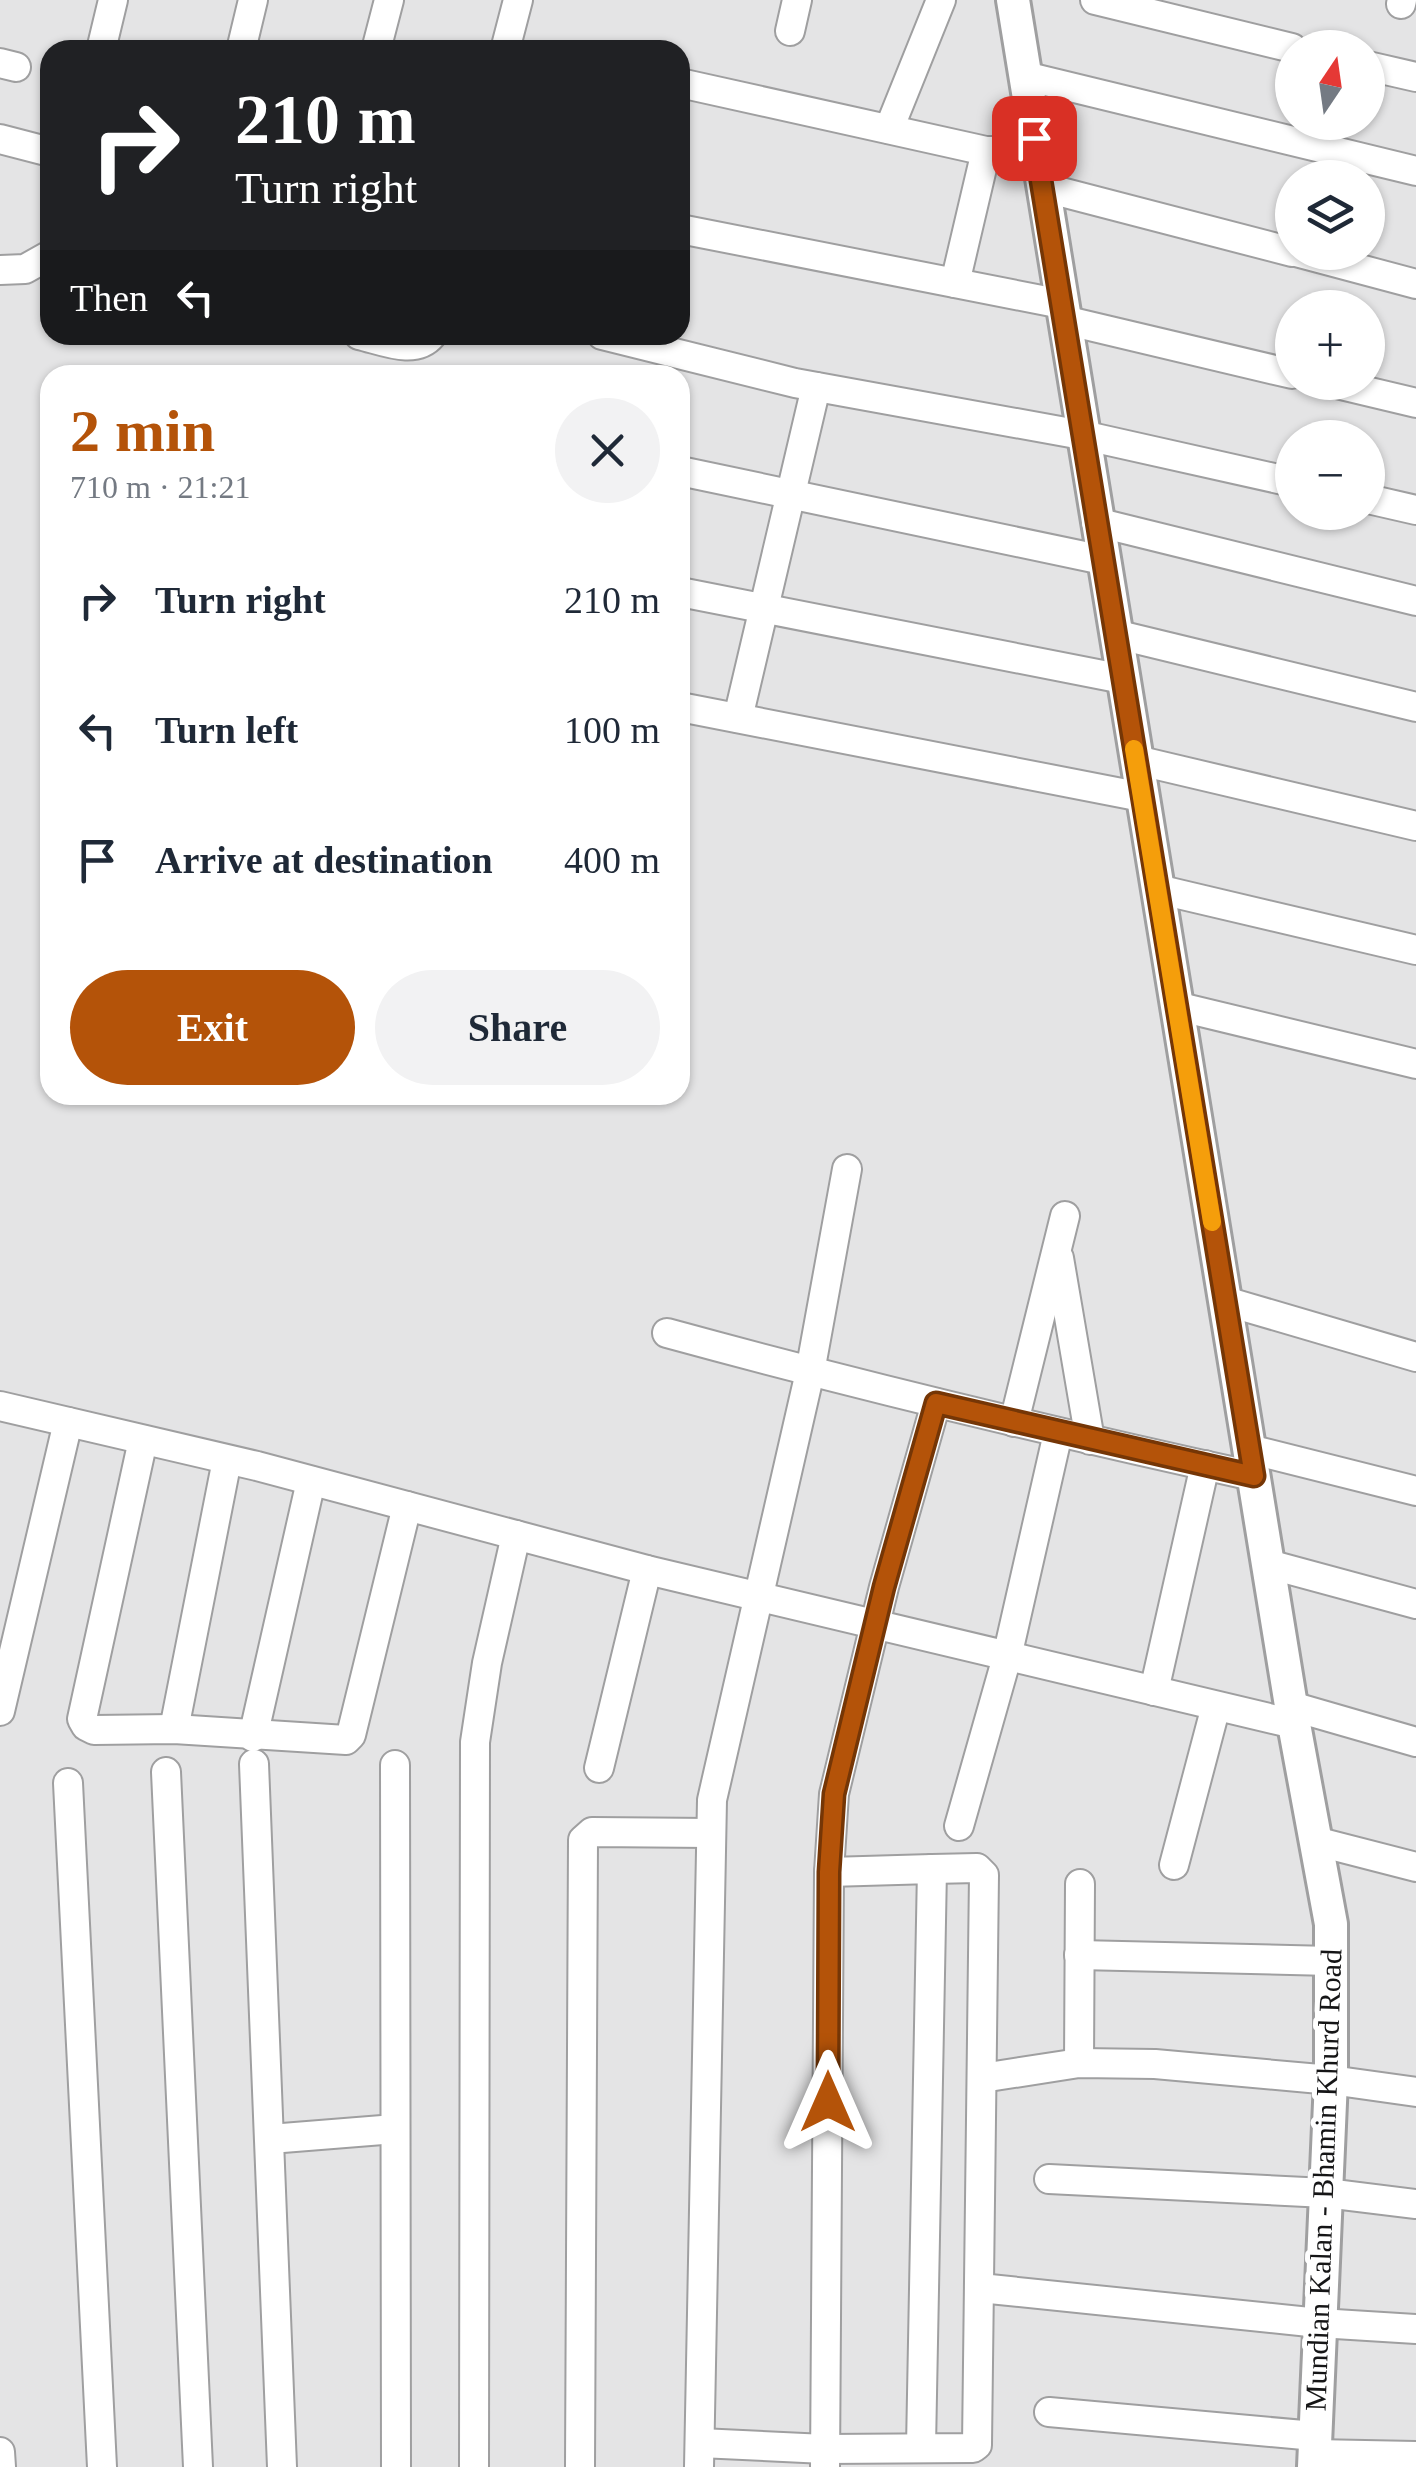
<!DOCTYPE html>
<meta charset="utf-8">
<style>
:root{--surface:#fff;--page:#f2f2f3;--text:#1f2937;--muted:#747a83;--accent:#b45309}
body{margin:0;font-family:"Times New Roman",serif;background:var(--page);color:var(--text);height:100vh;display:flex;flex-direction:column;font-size:38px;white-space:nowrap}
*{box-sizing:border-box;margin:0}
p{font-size:32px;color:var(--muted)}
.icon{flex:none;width:55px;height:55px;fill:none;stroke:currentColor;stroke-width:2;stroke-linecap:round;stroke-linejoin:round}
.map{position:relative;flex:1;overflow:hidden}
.side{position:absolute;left:40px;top:365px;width:650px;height:740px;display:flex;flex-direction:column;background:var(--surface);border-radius:30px;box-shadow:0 2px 8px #0004}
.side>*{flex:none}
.top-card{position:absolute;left:40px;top:40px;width:650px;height:305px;border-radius:30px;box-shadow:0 2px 8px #0004;background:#202124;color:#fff;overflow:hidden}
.needle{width:65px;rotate:13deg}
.fabs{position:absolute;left:1275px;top:30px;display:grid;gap:20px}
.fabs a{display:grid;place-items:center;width:110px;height:110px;border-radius:50%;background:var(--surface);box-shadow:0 2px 8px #0004;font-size:50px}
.pin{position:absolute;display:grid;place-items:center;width:85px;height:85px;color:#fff;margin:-42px;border-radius:20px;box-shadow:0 5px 15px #0006}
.me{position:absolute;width:110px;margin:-55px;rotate:0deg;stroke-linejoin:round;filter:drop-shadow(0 0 8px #0008)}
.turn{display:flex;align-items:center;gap:35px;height:210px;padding:0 30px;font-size:45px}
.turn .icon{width:130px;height:130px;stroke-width:2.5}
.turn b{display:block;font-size:70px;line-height:85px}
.then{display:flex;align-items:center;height:95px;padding:0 30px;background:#0003;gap:20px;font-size:38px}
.round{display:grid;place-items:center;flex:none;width:105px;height:105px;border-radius:52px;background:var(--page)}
.overview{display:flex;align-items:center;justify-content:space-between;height:170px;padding:0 30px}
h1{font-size:60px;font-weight:700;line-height:75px;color:var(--accent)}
.primary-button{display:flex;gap:20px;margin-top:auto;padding:20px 30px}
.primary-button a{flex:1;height:115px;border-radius:60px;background:var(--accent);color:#fff;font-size:40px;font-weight:700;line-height:115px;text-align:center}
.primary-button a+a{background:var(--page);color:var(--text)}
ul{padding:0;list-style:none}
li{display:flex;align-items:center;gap:30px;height:130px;padding:0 30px}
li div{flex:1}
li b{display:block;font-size:38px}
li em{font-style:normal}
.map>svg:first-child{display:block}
</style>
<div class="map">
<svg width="1416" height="2467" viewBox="0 0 1416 2467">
<rect width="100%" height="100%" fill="#e4e4e5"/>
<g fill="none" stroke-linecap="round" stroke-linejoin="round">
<g stroke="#9f9fa0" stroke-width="32">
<g id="minor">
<path d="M1095,0L1292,48"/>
<path d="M1401,4L1402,0"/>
<path d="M790,31L797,0"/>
<path d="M101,50L113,0"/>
<path d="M241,50L253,0"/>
<path d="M376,50L389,0"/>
<path d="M505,50L518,0"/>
<path d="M0,63L16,67"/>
<path d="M1368,66L1416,77"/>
<path d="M1025,76L1416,171"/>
<path d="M680,83L986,151H999L1034,138"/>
<path d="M889,129L941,0"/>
<path d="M0,139L50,152"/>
<path d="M1042,187L1292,252"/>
<path d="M680,229L1062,304"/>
<path d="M1296,252L1416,284"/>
<path d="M0,270L25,269L50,255"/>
<path d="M955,283L986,151"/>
<path d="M1064,320L1292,374"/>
<path d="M359,335C382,340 415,356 432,335"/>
<path d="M602,335L795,383L1082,435L1292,482"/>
<path d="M1328,382L1416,403"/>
<path d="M680,471L1103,560"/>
<path d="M1368,499L1416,510"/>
<path d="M1096,522L1416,601"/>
<path d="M680,592L1123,679"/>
<path d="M1115,634L1416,707"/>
<path d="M680,707L1142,797"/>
<path d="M738,718L816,387"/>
<path d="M1136,760L1416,826"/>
<path d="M1157,889L1416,950"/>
<path d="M1176,1006L1416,1064"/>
<path d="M1059,1258L1090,1440"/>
<path d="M1225,1301L1416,1357"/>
<path d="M667,1333C861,1386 1057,1433 1253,1476"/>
<path d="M0,1406L257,1466L647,1570L1294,1724"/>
<path d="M1014,1422L1065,1216"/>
<path d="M143,1440L82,1719L86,1726L94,1730L174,1729L346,1740L351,1735L407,1506"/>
<path d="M1249,1449L1416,1491"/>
<path d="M1268,1564L1416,1604"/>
<path d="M1154,1691L1205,1465"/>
<path d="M1291,1706L1416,1742"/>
<path d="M0,1711L68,1422"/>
<path d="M174,1729L227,1460"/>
<path d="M253,1737L311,1481"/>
<path d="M254,1764L282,2467"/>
<path d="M395,1765L396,2467"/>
<path d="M599,1768L647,1570"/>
<path d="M166,1772L198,2467"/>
<path d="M68,1783L102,2467"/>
<path d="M959,1826L1007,1657L1058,1433"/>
<path d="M1315,1841L1416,1867"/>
<path d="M1174,1865L1216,1706"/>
<path d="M829,1872L932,1869L921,2447"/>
<path d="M1079,1955L1331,1961"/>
<path d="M1079,2063L1080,1884"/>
<path d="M982,2078L1079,2063L1155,2064L1331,2080L1416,2092"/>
<path d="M270,2139L395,2129"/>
<path d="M1049,2179L1326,2193L1416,2204"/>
<path d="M980,2288L1319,2323L1416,2329"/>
<path d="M1049,2412L1315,2436"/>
<path d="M700,2443L825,2449L973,2448L977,2445L984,1875L977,1868L932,1869"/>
<path d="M0,2452L1,2467"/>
<path d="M1314,2454L1416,2456"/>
<path d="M474,2467L475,1742L487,1663L516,1535"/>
<path d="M580,2467L583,1840L592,1832L711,1833"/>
<path d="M699,2467L712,1800L810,1372L847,1169"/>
<path d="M825,2467L829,1872L834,1794L884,1587L936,1403"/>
</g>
</g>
<g stroke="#9f9fa0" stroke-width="38">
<path id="tertiary" d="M1013,0L1294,1724L1331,1924V2080L1314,2467"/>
</g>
<use href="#minor" stroke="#fff" stroke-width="28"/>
<use href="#tertiary" stroke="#fff" stroke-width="32"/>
</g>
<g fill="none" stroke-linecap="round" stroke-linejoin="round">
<g stroke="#753606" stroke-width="25">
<path id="route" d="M828,2102L829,1872L834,1794L884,1587L936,1403L1254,1476L1034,138"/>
</g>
<use href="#route" stroke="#b45309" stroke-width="18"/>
<path stroke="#f59e0b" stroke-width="18" d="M1134,749L1212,1222"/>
</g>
<g text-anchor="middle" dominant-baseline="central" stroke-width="10" stroke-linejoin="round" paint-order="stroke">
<g font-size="30" fill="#151516" stroke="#fff">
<text transform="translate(1323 2180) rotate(-88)">Mundian Kalan - Bhamin Khurd Road</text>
</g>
</g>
</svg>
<div class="fabs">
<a><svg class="needle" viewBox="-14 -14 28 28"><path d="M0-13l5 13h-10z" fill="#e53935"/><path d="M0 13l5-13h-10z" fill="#747a83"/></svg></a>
<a><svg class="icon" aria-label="layers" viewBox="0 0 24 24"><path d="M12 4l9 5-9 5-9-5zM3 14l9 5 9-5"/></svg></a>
<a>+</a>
<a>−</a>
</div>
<div class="pin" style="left:1034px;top:138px;background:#d93025"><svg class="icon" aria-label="arrive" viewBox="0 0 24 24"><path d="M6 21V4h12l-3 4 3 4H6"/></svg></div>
<svg class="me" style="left:828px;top:2102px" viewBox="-20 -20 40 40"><path d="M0-17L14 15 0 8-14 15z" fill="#b45309" stroke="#fff" stroke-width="4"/></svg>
<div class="top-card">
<div class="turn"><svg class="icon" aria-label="right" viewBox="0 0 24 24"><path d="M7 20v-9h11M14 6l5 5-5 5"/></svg><div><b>210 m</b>Turn right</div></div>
<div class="then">Then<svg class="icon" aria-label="left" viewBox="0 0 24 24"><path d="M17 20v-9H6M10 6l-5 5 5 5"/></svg></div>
</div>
<section class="side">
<div class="overview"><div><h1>2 min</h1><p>710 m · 21:21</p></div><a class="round"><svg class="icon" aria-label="close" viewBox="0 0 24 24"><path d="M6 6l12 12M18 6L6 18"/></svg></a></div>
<ul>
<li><svg class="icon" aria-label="right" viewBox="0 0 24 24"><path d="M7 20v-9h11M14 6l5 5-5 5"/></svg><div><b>Turn right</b></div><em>210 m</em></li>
<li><svg class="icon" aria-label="left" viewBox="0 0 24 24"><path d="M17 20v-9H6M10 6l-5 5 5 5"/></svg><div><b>Turn left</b></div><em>100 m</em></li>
<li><svg class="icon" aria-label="arrive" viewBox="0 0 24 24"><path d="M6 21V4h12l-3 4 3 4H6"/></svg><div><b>Arrive at destination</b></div><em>400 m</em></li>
</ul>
<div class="primary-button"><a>Exit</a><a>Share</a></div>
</section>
</div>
